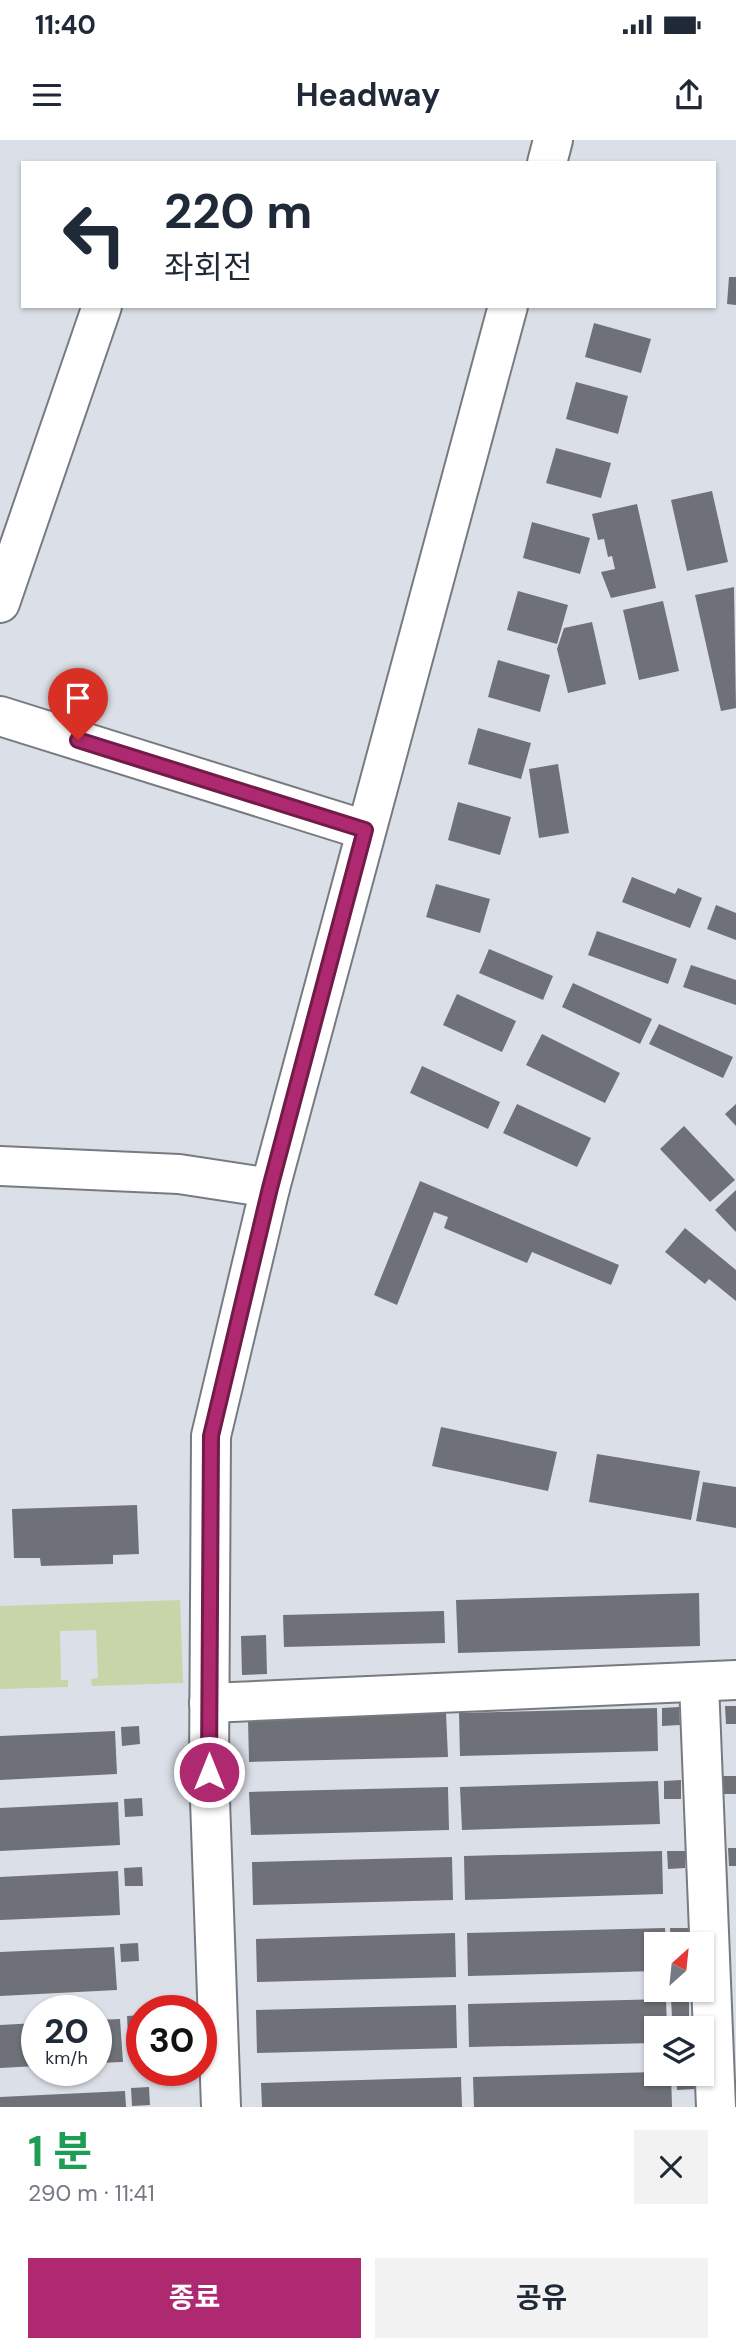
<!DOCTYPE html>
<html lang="ko">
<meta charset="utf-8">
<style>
:root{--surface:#fff;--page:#f2f2f3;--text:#1f2937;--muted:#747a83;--accent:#ae296f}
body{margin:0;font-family:"DM Sans","Noto Sans KR",sans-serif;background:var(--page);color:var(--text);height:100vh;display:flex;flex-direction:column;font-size:26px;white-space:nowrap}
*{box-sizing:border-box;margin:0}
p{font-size:23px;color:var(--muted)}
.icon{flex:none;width:38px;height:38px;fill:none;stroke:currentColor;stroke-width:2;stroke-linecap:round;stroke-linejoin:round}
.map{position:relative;height:1967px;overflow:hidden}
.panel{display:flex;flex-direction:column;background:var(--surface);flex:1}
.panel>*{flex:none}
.top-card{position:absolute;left:21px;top:21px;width:695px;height:147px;border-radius:0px;box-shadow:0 2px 5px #0004;background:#fff;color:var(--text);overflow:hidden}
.needle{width:46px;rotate:27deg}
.buttons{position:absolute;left:644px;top:1792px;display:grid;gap:14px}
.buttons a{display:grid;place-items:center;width:70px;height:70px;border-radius:0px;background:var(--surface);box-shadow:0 2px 5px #0004;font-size:35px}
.speed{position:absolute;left:21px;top:1855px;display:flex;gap:14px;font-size:35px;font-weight:700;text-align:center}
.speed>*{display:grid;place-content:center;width:91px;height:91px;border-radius:50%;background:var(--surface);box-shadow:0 2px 5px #0004;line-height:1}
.speed small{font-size:18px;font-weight:400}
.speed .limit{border:10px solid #d22;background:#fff;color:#111}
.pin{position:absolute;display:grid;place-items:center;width:60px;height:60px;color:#fff;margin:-72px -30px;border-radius:50% 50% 50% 0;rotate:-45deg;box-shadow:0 0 7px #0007}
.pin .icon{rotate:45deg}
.me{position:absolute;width:77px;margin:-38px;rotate:0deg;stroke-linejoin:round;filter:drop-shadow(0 0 5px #0008)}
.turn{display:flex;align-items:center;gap:24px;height:147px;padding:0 28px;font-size:32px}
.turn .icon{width:91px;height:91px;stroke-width:2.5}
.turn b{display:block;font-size:49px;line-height:60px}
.round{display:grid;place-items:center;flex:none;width:74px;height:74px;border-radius:0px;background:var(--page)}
.overview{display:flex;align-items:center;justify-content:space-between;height:119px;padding:0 28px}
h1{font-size:42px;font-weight:700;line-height:52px;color:#1e9e55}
.cta{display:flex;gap:14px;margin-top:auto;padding:14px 28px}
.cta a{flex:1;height:80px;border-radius:0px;background:var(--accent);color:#fff;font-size:28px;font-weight:700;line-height:80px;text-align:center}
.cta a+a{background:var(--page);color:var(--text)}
.status{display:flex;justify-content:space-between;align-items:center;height:49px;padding:0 35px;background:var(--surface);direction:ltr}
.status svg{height:19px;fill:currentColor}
header{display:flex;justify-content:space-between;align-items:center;height:91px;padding:0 28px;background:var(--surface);font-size:32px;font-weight:700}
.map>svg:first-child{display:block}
</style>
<div class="status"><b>11:40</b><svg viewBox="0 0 49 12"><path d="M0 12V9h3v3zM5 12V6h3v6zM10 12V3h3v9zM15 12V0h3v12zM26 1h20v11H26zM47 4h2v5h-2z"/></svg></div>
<header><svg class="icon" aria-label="menu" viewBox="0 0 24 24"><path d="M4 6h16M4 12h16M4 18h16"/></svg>Headway<svg class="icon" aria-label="share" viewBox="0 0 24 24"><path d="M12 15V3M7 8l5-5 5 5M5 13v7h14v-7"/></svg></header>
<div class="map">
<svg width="736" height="1967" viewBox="0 0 736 1967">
<rect width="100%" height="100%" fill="#dbdfe7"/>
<path fill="#c8d5a8" d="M180,1460L183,1543L92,1546L91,1539L98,1538L96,1490L60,1491L61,1540H68V1547L0,1549V1466Z"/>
<g fill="#6e7178">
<path d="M729,137H736V165L727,164Z"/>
<path d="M594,183L651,199L641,233L585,217Z"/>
<path d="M576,242L628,256L618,294L566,279Z"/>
<path d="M556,308L611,323L601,358L546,343Z"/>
<path d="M712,351L728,422L687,431L671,360Z"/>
<path d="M637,364L656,448L611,458L601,432L615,429L612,416L608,417L604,399L598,400L592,374Z"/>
<path d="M532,382L590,398L580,434L523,418Z"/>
<path d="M734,447L736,568L721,571L695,455Z"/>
<path d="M518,451L568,465L557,504L507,490Z"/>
<path d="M663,461L679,531L639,540L623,470Z"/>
<path d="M592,482L606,544L568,553L557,509L564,488Z"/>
<path d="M498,520L550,535L540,572L488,557Z"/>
<path d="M478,588L531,603L521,639L468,624Z"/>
<path d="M558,624L569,693L539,698L529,629Z"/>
<path d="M458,662L511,677L500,715L448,700Z"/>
<path d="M632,737L675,754L678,748L702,758L690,788L622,762Z"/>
<path d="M436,744L490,759L480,793L426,777Z"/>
<path d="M716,765L736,773V800L707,789Z"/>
<path d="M597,791L677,819L668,844L588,815Z"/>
<path d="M489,809L553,836L543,860L479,833Z"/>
<path d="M691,825L736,840V865L683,847Z"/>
<path d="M573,843L652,879L640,904L562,867Z"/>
<path d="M457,854L516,881L502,912L443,885Z"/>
<path d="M659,884L733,917L723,938L649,904Z"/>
<path d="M542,894L620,933L605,963L526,925Z"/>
<path d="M422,926L500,962L488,989L410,953Z"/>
<path d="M517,964L591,998L577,1027L503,993Z"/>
<path d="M736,964V986L725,974Z"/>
<path d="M684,986L735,1040L710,1062L660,1009Z"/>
<path d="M420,1041L619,1125L611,1145L532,1112L527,1123L444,1088L448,1077L434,1072L397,1165L374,1155Z"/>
<path d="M736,1050V1092L715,1070Z"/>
<path d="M685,1088L736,1130V1161L709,1139L705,1144L665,1112Z"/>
<path d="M441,1287L557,1312L548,1351L432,1326Z"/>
<path d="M597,1314L700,1331L691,1380L589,1362Z"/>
<path d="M703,1342L736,1347V1388L696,1381Z"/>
<path d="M137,1365L139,1414L113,1415V1424L41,1426L40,1418H14L12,1369Z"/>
<path d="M699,1453L700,1506L458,1513L456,1460Z"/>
<path d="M444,1471L445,1503L284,1507L283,1475Z"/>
<path d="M266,1495L267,1534L242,1535L241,1496Z"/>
<path d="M725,1566H736V1584H726Z"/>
<path d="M679,1567L680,1585L662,1586V1568Z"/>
<path d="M657,1568L658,1611L460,1616L459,1573Z"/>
<path d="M446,1573L448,1617L249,1622L248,1579Z"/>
<path d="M139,1586L140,1604L122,1606L121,1587Z"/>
<path d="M115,1591L117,1634L0,1640V1596Z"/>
<path d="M721,1636H736V1654H722Z"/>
<path d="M681,1640V1659H664V1641Z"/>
<path d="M658,1641L660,1684L462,1690L460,1647Z"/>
<path d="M448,1647L449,1690L251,1695L249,1652Z"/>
<path d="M142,1658L143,1676L125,1677L124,1659Z"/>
<path d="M118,1662L120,1705L0,1711V1668Z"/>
<path d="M728,1708H736V1726H729Z"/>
<path d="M662,1711L663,1754L465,1760L464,1716Z"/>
<path d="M667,1711H685V1728L668,1729Z"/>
<path d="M452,1717L453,1760L253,1765L252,1722Z"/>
<path d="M142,1727L143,1746H125L124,1728Z"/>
<path d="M118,1731L120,1775L0,1780V1737Z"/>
<path d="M665,1788L666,1804H656V1831L468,1836L467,1793Z"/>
<path d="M670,1788H688V1804H671Z"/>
<path d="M455,1793L456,1837L257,1842L256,1799Z"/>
<path d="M138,1803L139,1821L121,1822L120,1804Z"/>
<path d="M114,1807L117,1850L0,1856V1812Z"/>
<path d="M689,1858V1876L672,1877L671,1859Z"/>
<path d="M666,1859L667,1888H656V1903L469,1907L468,1864Z"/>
<path d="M456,1865L457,1908L257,1913L256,1870Z"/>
<path d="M142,1875V1893L128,1894L127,1876Z"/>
<path d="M120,1879L123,1922L96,1923V1880Z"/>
<path d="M37,1883V1926L0,1928V1885Z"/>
<path d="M656,1932L671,1934L672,1967H474L473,1937Z"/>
<path d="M676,1934H694V1949L677,1950Z"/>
<path d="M461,1937L462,1967H262L261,1943Z"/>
<path d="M149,1947L150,1965L132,1966L131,1948Z"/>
<path d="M125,1951L126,1967H0V1957Z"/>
</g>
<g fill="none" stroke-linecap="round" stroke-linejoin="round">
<g stroke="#777b81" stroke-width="42">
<g id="minor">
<path d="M547,23L553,0"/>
<path d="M0,463L102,166"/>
<path d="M0,576L365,690"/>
<path d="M0,1026L179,1034L270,1048"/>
<path d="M699,1543L716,1967"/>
<path d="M209,1563L736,1540"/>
<path d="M221,1967L209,1632L211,1296L270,1048L508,166"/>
</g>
</g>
<use href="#minor" stroke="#fff" stroke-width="38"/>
</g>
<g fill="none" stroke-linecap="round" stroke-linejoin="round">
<g stroke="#711b48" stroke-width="18">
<path id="route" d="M78,600L365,690L270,1048L211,1296L209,1632"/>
</g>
<use href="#route" stroke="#ae296f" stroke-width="12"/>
</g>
</svg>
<div class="buttons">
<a><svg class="needle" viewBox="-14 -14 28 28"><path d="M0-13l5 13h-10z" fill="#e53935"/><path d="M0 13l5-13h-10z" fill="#747a83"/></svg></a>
<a><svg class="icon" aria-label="layers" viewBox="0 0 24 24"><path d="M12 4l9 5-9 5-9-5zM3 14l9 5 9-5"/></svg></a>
</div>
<div class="speed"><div>20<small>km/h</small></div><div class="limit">30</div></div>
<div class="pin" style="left:78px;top:600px;background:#d93025"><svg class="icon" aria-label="arrive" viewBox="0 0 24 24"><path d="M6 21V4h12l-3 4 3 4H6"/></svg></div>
<svg class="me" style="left:209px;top:1632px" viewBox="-20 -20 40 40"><circle r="17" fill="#ae296f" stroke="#fff" stroke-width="3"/><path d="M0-11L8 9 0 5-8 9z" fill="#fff"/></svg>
<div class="top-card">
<div class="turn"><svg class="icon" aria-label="left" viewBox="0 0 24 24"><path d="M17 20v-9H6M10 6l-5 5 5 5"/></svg><div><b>220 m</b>좌회전</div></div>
</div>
</div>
<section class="panel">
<div class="overview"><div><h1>1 분</h1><p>290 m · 11:41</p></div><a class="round"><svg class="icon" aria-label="close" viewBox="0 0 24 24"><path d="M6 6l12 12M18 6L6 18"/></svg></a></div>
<div class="cta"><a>종료</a><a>공유</a></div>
</section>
